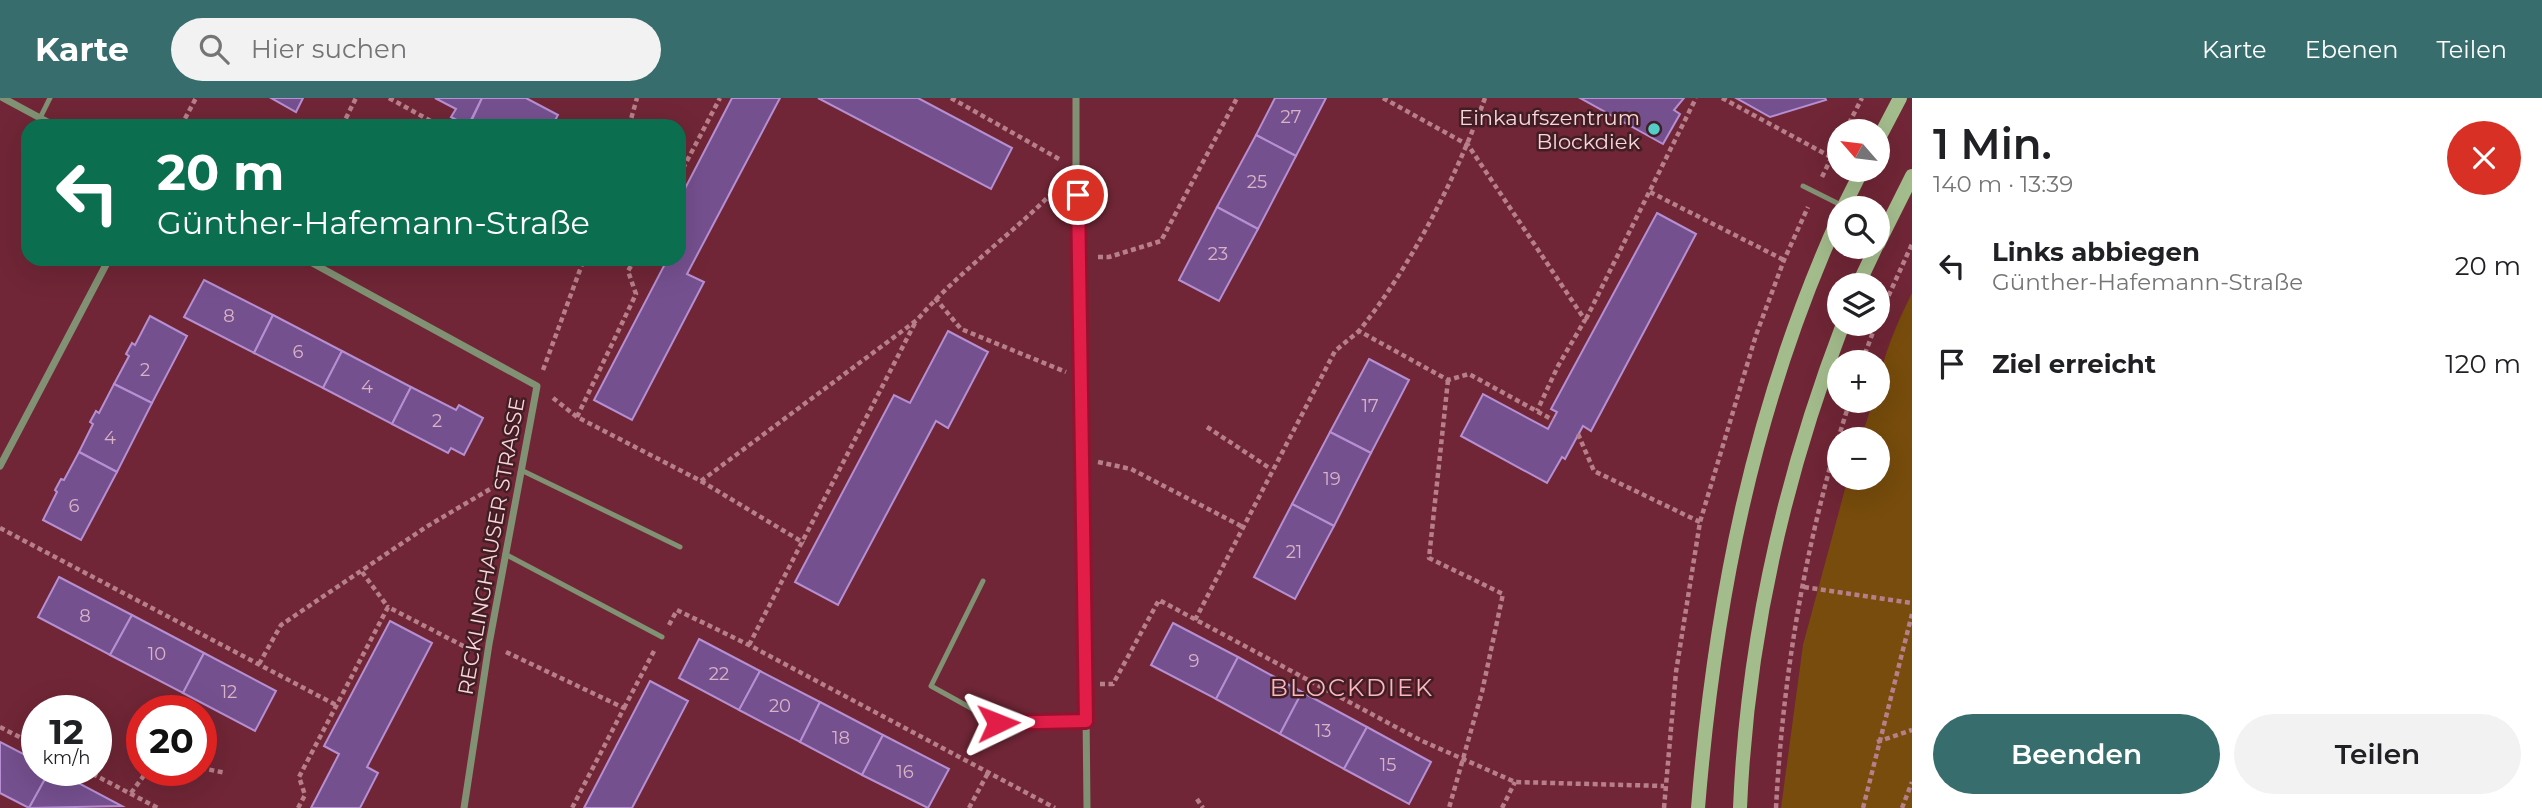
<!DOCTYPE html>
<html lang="de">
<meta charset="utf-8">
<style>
:root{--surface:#fff;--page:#f2f2f2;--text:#202124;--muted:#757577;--accent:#376e6d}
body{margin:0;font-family:Montserrat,sans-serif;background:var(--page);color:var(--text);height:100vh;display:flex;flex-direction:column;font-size:26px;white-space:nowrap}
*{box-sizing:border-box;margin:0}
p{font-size:23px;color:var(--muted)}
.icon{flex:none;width:38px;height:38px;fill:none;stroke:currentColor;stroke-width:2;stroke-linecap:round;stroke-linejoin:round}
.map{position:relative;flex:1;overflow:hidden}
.sheet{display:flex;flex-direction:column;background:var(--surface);width:630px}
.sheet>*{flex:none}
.banner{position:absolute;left:21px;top:21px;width:665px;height:147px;border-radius:21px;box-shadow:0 7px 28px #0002;background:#0b6e4f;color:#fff;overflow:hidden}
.needle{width:46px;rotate:298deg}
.tools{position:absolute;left:1827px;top:21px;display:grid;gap:14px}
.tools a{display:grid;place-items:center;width:63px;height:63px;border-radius:50%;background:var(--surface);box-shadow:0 7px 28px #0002;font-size:35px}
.speed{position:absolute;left:21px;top:597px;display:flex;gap:14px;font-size:35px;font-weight:700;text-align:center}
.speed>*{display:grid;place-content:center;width:91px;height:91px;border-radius:50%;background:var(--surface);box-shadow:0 7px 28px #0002;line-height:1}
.speed small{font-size:18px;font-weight:400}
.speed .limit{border:10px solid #d22;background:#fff;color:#111}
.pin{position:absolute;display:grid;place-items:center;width:60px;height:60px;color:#fff;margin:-30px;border:4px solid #fff;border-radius:50%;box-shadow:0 2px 7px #0007}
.me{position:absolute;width:77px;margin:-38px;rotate:88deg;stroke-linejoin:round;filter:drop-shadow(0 0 5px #0008)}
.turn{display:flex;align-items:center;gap:24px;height:147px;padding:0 21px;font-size:32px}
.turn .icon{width:91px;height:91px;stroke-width:2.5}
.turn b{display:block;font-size:49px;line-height:60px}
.round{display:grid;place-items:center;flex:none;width:74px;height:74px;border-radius:37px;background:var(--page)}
.summary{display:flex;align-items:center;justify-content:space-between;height:119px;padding:0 21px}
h1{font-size:42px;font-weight:600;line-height:52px}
.button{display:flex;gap:14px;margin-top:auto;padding:14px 21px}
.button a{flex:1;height:80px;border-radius:42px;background:var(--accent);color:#fff;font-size:28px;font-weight:600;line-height:80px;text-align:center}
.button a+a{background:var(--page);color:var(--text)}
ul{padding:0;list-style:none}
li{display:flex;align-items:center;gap:21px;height:98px;padding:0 21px}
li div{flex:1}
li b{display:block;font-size:26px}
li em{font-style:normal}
header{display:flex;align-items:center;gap:42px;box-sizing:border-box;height:98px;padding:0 35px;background:var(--accent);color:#fff}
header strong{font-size:33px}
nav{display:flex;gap:38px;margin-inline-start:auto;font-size:24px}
.search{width:490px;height:63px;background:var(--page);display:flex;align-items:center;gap:18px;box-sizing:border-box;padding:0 24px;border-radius:38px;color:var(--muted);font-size:26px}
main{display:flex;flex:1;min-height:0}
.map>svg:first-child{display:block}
</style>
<header>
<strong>Karte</strong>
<div class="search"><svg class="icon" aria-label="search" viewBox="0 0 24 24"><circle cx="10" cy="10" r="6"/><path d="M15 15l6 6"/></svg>Hier suchen</div>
<nav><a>Karte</a><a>Ebenen</a><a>Teilen</a></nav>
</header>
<main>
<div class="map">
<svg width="1912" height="710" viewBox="0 0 1912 710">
<rect width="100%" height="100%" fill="#702636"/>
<path fill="#774c0c" d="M1912,195V710H1781L1803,547L1848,380H1878V341H1861L1873,303H1878C1878,266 1896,228 1912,195Z"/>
<g fill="#75508f" stroke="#b68fd2" stroke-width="2">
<path d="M271,0H303L296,14Z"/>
<path d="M435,0H482L468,28L451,19L456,11Z"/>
<path d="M482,0H526L558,17L552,28H469Z"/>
<path d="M732,0H780L687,176L704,184L632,322L594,302L665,166L656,161H679V102Z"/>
<path d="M818,0H918L1012,50L991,91Z"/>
<path d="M1275,0H1326L1296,58L1256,37Z"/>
<path d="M1580,0H1684L1674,12L1680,16L1663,46Z"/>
<path d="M1736,0H1825L1826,2L1770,19Z"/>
<path d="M1256,37L1296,58L1258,131L1217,109Z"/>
<path d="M1217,109L1258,131L1219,203L1179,182Z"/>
<path d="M1657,115L1696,136L1591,333L1583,328L1565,361L1562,359L1547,385L1461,338L1483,296L1548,331L1557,314L1551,311Z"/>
<path d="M204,182L273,217L254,255L184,219Z"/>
<path d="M273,217L342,253L323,290L254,255Z"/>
<path d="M150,218L187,238L152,305L114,286L129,258L126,256L132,245L135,247Z"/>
<path d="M948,233L988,254L948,330L936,323L838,507L795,484L894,297L910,305Z"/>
<path d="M342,253L411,289L392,326L323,290Z"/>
<path d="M1369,261L1409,282L1371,355L1330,334Z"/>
<path d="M114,286L152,305L117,374L79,354L93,326L90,324L96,313L99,315Z"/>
<path d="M411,289L456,312L459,307L483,320L464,357L451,350L448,355L392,326Z"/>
<path d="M1330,334L1371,355L1334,428L1292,406Z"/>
<path d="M79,354L117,374L81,442L43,422L57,394L55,392L61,381L64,382Z"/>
<path d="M1292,406L1334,428L1295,501L1254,479Z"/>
<path d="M59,479L132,517L110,557L38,519Z"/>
<path d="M132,517L204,555L183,595L110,557Z"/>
<path d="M390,523L432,545L367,669L378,675L360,710H311L339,656L324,648Z"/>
<path d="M1173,525L1238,559L1216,601L1151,567Z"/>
<path d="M699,541L760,573L739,612L679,580Z"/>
<path d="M204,555L276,593L255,633L183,595Z"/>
<path d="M1238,559L1302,594L1280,636L1216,601Z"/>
<path d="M760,573L820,604L800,644L739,612Z"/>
<path d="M650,583L688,603L632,710H584Z"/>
<path d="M1302,594L1367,629L1344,671L1280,636Z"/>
<path d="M820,604L883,637L862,677L800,644Z"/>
<path d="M1367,629L1431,664L1409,706L1344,671Z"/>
<path d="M883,637L949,671L928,710L862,677Z"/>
<path d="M0,644L37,663V672H50L29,710L0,695Z"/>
<path d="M50,672H54L122,708L29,710Z"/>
</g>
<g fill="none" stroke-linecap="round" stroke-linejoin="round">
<g stroke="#b67f89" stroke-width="4.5" stroke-dasharray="5 3.5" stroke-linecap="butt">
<path d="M389,0L440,28"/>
<path d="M951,0L1059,61"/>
<path d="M1383,0L1468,47L1585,222L1558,268L1537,313"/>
<path d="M1485,0C1456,80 1412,167 1359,233L1448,282L1469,276L1553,322"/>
<path d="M1722,0L1831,59"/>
<path d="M181,28L196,0"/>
<path d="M342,28L356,0"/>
<path d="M629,28L637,0"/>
<path d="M1845,33L1862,0"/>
<path d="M679,78L720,0"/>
<path d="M1822,79L1839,44"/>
<path d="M1650,94L1784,162"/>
<path d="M1098,159H1109L1161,143L1237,0"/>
<path d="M935,200L961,231L1066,274"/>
<path d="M1586,221L1696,0"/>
<path d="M1878,221L1912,146"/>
<path d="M1862,264L1876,226"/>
<path d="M543,272L584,161"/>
<path d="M1448,282L1429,460L1503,496L1482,594L1449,710"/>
<path d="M553,300L577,319L701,383L917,222C959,173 1014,135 1059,88"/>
<path d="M577,319L636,196L628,173L635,161"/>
<path d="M1207,329L1271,371"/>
<path d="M1578,336L1594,373L1700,424"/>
<path d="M1098,364L1131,371L1243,429"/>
<path d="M701,383L804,445"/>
<path d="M0,430L336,607"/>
<path d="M362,474L388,509"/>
<path d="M1804,489L1912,505"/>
<path d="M1195,522L1335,253L1359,233"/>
<path d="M669,527L677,512L749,547L1055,710"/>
<path d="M749,547L916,223"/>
<path d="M506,554L624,610L572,710"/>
<path d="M259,566L281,527L426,429L502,384"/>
<path d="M1100,586H1113L1159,502L1420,642L1515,684L1664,688"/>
<path d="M624,610L654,553"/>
<path d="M0,629L37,648"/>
<path d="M1877,644L1912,632"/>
<path d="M201,670L226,675"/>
<path d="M85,672L158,710"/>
<path d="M131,695L148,672"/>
<path d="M1197,701L1203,710"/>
<path d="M298,710L305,697L299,679L388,509L473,553"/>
<path d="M969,710L989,673"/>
<path d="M1502,710L1515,684"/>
<path d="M1664,710L1676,574L1700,424L1756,237L1784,162L1808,109"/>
<path d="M1776,710C1783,573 1807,434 1850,303"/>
<path d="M1863,710L1912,516"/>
<path d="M1902,710L1912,684"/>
</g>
<g stroke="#819173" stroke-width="5">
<path d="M40,20L50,0"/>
<path d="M1803,88L1841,107"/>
<path d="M521,372L680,449"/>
<path d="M505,456L662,539"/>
<path d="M983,483L931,588L998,625L1086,623"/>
</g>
<g stroke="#819173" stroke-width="7">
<path d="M3,0L55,28"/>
<path d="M1076,0V71L1081,123L1087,710"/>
<path d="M305,161L537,288L489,546L464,710"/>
<path d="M0,368L109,161"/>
</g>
<g stroke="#a3bc8c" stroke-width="14">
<path d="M1878,42L1900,0"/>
<path d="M1843,110L1862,72"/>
<path d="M1878,146L1912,78"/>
<path d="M1858,187L1876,149"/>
<path d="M1698,710C1715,503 1753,309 1839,119"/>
<path d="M1740,710C1747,544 1784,380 1843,226"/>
</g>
</g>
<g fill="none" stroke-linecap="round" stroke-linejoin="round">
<g stroke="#92132f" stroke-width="18">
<path id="route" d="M998,625L1086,623L1078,97"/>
</g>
<use href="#route" stroke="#e11d48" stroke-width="12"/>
</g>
<circle fill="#54cdc7" stroke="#401e24" stroke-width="2.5" cx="1654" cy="31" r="7"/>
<g text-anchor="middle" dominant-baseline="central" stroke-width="5" stroke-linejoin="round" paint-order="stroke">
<g font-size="18" fill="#d8b3c6">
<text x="1291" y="19">27</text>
<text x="1257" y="84">25</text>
<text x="1218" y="156">23</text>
<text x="229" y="218">8</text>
<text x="298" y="254">6</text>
<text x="145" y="272">2</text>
<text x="367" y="289">4</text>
<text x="1370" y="308">17</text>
<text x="437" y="323">2</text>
<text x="110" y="340">4</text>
<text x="1332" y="381">19</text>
<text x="74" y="408">6</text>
<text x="1294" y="454">21</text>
<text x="85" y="518">8</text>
<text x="157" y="556">10</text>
<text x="1194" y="563">9</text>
<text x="719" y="576">22</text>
<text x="229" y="594">12</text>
<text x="780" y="608">20</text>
<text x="1323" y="633">13</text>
<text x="841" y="640">18</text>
<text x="1388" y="667">15</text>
<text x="905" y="674">16</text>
</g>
<g font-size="21" fill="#f9d4d8" stroke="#401e24" text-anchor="end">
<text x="1640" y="19">Einkaufszentrum<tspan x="1640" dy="24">Blockdiek</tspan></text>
</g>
<g font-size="21" fill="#f9d4d8" stroke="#401e24">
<text transform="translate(491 448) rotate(-80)">RECKLINGHAUSER STRASSE</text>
</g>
<g font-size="24" letter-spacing="2" fill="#fcb4bd" stroke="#401e24">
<text x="1352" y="589">BLOCKDIEK</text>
</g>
</g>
</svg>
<div class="tools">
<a><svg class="needle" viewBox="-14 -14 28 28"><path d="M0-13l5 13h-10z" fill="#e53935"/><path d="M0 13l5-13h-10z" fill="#757577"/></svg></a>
<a><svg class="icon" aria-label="search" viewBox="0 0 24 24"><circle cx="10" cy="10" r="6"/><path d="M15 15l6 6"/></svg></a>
<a><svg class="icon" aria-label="layers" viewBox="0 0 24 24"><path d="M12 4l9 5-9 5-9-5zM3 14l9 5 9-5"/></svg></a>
<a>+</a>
<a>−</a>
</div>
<div class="speed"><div>12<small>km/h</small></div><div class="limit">20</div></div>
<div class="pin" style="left:1078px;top:97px;background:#d93025"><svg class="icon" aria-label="arrive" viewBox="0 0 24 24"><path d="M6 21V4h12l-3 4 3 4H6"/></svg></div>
<svg class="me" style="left:998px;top:625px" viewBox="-20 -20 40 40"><path d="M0-17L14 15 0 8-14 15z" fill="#e11d48" stroke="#fff" stroke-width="4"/></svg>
<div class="banner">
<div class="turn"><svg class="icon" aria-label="left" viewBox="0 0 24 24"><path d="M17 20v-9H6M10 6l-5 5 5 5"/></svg><div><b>20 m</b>Günther-Hafemann-Straße</div></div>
</div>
</div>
<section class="sheet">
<div class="summary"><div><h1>1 Min.</h1><p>140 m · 13:39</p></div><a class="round" style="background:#d93025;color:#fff"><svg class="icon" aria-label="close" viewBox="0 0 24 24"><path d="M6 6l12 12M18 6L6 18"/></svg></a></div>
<ul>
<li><svg class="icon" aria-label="left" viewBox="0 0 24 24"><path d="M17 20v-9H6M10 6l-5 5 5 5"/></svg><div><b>Links abbiegen</b><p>Günther-Hafemann-Straße</p></div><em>20 m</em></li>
<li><svg class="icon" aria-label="arrive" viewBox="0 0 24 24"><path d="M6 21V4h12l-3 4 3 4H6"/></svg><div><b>Ziel erreicht</b></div><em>120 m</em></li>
</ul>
<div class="button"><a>Beenden</a><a>Teilen</a></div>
</section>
</main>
